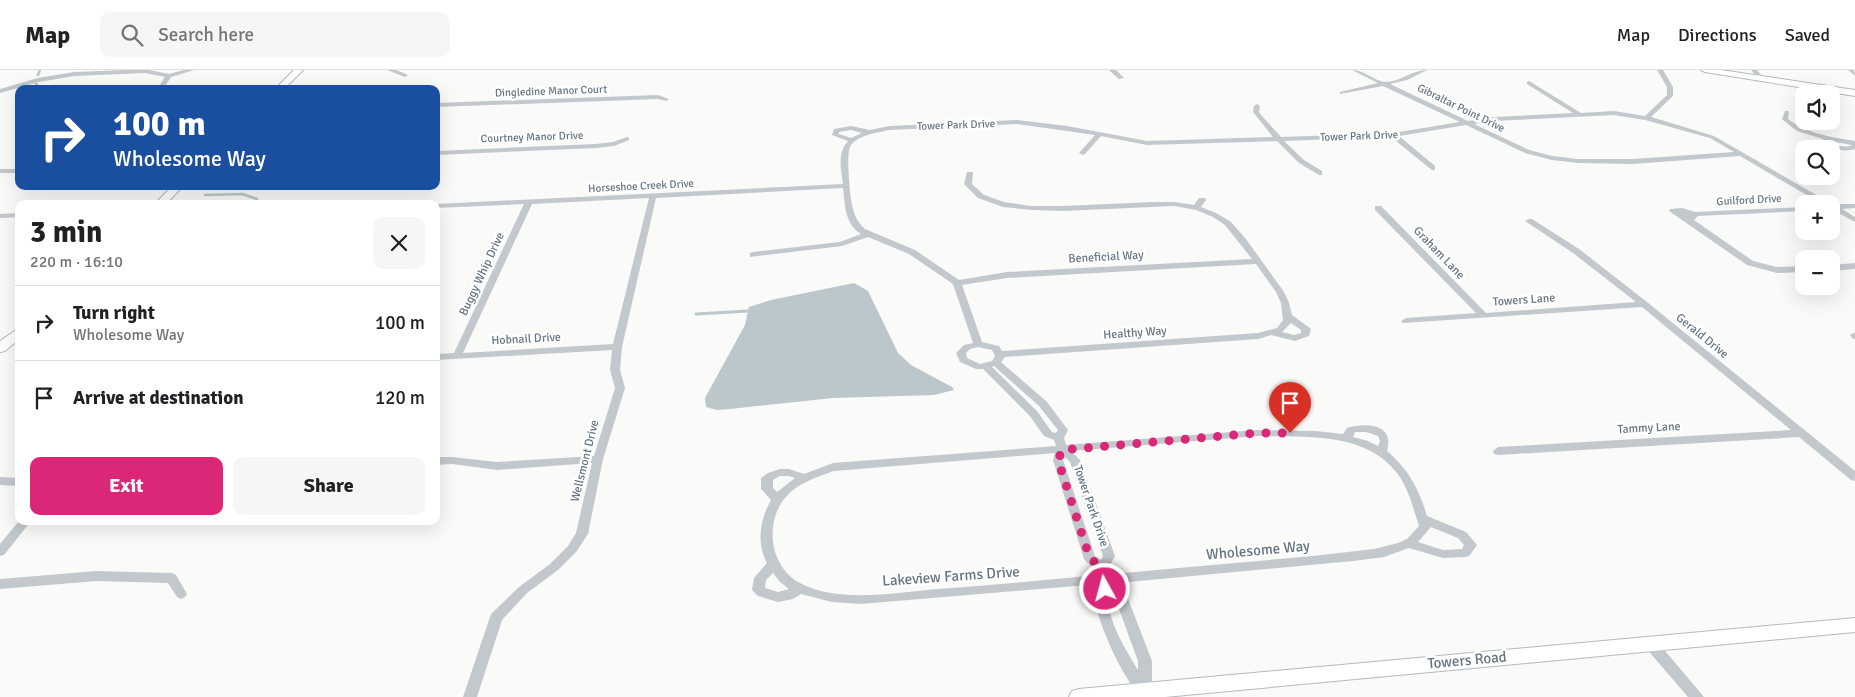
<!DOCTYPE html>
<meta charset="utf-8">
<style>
:root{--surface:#fff;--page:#f6f6f6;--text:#202124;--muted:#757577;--line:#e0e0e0;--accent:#db2777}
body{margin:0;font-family:Signika,sans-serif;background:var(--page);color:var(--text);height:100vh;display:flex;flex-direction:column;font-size:19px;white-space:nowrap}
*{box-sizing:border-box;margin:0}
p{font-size:16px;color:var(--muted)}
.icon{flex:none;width:28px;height:28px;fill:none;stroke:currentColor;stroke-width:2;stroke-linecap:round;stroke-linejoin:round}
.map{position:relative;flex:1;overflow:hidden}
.drawer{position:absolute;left:15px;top:130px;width:425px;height:325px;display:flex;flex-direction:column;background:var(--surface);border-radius:10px;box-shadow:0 5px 20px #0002}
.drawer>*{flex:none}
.top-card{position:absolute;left:15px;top:15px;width:425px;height:105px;border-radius:10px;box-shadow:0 5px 20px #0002;background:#1a4fa0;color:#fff;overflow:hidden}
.tools{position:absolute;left:1795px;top:15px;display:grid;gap:10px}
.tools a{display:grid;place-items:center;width:45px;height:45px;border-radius:10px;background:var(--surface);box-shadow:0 5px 20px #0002;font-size:25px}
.pin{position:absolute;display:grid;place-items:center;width:42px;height:42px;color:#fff;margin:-51px -21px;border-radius:50% 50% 50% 0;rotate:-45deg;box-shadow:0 0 5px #0007}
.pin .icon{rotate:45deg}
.me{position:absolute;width:55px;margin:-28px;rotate:353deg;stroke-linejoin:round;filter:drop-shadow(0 0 4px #0008)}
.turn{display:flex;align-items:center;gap:18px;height:105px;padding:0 15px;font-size:22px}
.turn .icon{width:65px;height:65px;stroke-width:2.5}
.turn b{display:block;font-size:35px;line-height:42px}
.round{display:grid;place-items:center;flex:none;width:52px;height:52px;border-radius:10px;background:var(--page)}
.head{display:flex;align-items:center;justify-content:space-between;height:85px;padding:0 15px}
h1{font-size:30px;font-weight:800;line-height:38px}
.primary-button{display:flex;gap:10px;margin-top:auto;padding:10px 15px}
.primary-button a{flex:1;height:58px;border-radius:10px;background:var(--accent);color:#fff;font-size:20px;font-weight:800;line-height:58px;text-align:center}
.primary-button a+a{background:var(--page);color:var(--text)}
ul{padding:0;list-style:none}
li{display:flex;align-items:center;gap:15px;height:75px;padding:0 15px;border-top:1px solid var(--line)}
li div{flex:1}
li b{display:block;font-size:19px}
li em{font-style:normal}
header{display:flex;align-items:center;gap:30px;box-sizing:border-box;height:70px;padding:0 25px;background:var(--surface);border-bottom:1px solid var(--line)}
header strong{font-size:24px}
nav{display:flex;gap:28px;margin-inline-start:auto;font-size:18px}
.search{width:350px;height:45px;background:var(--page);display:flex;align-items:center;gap:12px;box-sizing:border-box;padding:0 18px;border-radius:10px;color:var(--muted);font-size:19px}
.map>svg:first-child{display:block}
</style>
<header>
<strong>Map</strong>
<div class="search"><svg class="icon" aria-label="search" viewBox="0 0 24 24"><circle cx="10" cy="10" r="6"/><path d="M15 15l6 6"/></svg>Search here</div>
<nav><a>Map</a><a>Directions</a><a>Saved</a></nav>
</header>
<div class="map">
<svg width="1855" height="627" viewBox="0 0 1855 627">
<rect width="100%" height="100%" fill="#fafaf8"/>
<path fill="#bbc7cb" d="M854,213L868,221L898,283L911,295L952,317L954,320L934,325L833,328L730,339L717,340L706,337L705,328L745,255L749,237L771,230Z"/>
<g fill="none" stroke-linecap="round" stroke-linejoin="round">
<g stroke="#bbc7cb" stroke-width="2.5">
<path d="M38,5L40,0"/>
<path d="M36,14L41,19"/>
<path d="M205,125L242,124L257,129"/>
</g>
<path stroke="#bbc7cb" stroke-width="3" d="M696,244L748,241"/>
<g stroke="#b3babf" stroke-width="2">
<g id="secondary">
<path d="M294,0H303L284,19H275Z"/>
<path d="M1701,0H1721L1855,20V26L1705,2Z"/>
<path d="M172,116H183L166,134H155Z"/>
<path d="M19,258V269L5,281L0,282V271Z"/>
<path d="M1855,548V562L1165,627H1069L1072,621L1079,619Z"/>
</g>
</g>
<g fill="#c3c8cc" fill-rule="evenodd">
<path d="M126,0H149L169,4L184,0H194L171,7L163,19H157L165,7L145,3L74,6L39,12L0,23V19L38,8L74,2Z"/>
<path d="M387,0H396L408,5L405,7Z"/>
<path d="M1109,0H1116L1124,8L1119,9Z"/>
<path d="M1352,0C1365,0 1374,11 1385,12C1400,12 1412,0 1427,0L1407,10L1390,14L1468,51L1494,47L1573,43L1527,14V12L1529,11L1581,43L1614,41L1645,46L1667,25V17L1657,0H1663L1673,17V26L1651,47L1714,66L1832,134H1855V138L1842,139L1855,147V152L1831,139V134H1822L1740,86L1633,94L1578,93L1552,90L1525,83L1466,55L1399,66L1435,96V100H1432L1391,67L1284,71L1304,90L1322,101V105H1319L1299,93L1277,71L1147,75L1101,66L1085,84L1083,85L1079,83L1095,65L1017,54L889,60C877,63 856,65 850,77C846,85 850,129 853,139C855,147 859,154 865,159L915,180L959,210L1007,202L1252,189L1225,155L1213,147L1196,140L1174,136L1063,141L1031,140L1003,137L978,128L964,114L967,102H973L972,114L984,125L1004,132L1031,136H1063L1154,132H1174L1194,135L1199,128H1205L1206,130L1201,137L1218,144L1231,152L1246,169L1284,222L1289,233L1292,245L1311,259L1309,266L1295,271L1271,265L1258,269L1005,287L1001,292L1047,332L1068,360L1064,368L1066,375L1257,360L1316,361L1343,364L1347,358C1367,352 1395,354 1387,381C1409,400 1419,419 1427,446L1466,462L1477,475L1469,486L1465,487L1443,488L1409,478L1384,487L1353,491L1118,513L1127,526L1152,591V621L1150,625C1146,627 1143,627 1139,624C1124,610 1098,554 1096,533C1095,527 1098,521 1100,514L861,534L832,532L801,524L793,529L778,532L758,526L752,520L754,508L767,493C756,472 760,450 771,430L761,419V408L768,403L780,399H789L804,404L833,393L1056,376L1054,370L1044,366L1029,345L983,299H976L960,292L956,283L964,275L973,273L953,214L909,184L868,167L842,176L750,187V183L753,182L840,172L861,164C845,154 845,136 843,118L656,128L622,277L620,300L625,318L603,389L588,464L576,482L558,500L527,523L502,550L477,627H463L491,544L519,517L550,494L568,476L576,463L592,393L497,400L452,394L436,395V387H452L497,392L594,386L615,318L610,300L612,280L436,290V284L454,283L524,134L436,138V134L843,114C841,99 837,83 848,71L832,65L834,59L851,56L870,60L889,56L1017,50L1067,56L1147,71L1273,67L1253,42L1254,36L1257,34L1260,36L1259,42L1262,46L1281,67L1393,63L1460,52L1383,16L1340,24V22L1378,13ZM1614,45L1645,50L1710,68L1734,82L1633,89H1578L1552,86L1529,80L1474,54L1494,51ZM851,60L862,63L851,68L839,64V62ZM649,128L613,274L463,283L532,134ZM1256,194L1276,222L1281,233L1283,250L1277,258L1258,263L1002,281L999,276L982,272L962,215L1007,208ZM1291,253L1301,260V263L1294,265L1282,262ZM978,277L992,280L995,286L992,291L980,294L967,288L966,283L970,279ZM994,296L1039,336L1058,360L1056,363L1052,362L1037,341L992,297ZM1355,362H1366L1378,366L1380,371L1378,376L1368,371L1353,367ZM1257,366C1304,367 1365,361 1397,403C1409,419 1413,438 1419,456L1407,469L1398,473L1374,479L1313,486L1112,504L1109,497L1115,486L1080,390L1071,381ZM1055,383L1053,390L1084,489C1088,496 1097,497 1100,505C1046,510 992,515 938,519C897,522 838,534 800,513C770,497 764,453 785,428C797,413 817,407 834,401ZM1065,387L1070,392L1103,486L1101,490L1095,486L1063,390ZM780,406H789L795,408L777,422L773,418V410ZM1431,457L1458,468L1464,475L1462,479L1443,480L1418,472ZM773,503L780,512L789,519L778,522L765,518L766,510ZM1110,521L1115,528L1138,591V600C1126,580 1103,545 1110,521Z"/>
<path d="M1751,0H1757L1762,6L1757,7Z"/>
<path d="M1848,0H1854L1855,6Z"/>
<path d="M658,25L669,29L666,31L658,29L436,37V33Z"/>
<path d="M1785,41H1789L1788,49C1808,64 1831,67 1855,71V79C1845,82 1836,80 1827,76L1823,69L1797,61L1782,49ZM1830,71L1852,75C1846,78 1838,76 1832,74Z"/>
<path d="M627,67L629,68V70L614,76L596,78L436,85V81L596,74L613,72Z"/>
<rect x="0" y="99" width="19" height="4"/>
<path d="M1375,136H1381L1486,243L1636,232L1573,183L1525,151L1529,149H1532L1579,179L1647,232L1855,401V411L1851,410L1799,367L1498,385L1494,384L1493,381L1498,377L1791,360L1642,237L1403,253L1401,251L1406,248L1476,243L1375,140Z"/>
<path d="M1804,137V141L1698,146L1694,150L1753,191L1777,197L1804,196V202L1777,203L1747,195L1669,141L1670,139L1682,138L1695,142Z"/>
<path d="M19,143V147L0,148V144Z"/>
<path d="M1855,193V199L1831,201V195Z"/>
<path d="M1855,262V269L1852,268L1850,265Z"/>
<path d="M0,407L19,408V416L0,415Z"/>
<path d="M19,451H31L4,485L0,486V474Z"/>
<path d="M97,501L172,503L176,505L187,524L185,527L181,529L177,527L168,513L97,511L0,519V509Z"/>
<path d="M1650,568L1655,569L1704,627H1688L1645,577L1643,573L1645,569Z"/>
</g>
<use href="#secondary" fill="#fff" fill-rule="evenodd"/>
</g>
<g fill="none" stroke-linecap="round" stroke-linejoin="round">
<path stroke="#db2777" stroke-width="9" stroke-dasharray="0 16.2" d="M1105,519C1109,504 1103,497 1090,489L1058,390L1062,380L1257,363H1290"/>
</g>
<g text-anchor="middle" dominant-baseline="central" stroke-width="5" stroke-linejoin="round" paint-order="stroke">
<g font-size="11" fill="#657683" stroke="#fff">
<text transform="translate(551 21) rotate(-2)">Dingledine Manor Court</text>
<text transform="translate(1461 38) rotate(26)">Gibraltar Point Drive</text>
<text transform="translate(956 55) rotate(-2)">Tower Park Drive</text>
<text transform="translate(1359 66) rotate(-2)">Tower Park Drive</text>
<text transform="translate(532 67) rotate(-2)">Courtney Manor Drive</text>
<text transform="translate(641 116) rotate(-3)">Horseshoe Creek Drive</text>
<text transform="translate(1749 130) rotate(-3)">Guilford Drive</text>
</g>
<g font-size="12" fill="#657683" stroke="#fff">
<text transform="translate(1439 183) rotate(46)">Graham Lane</text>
<text transform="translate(1106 187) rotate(-3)">Beneficial Way</text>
<text transform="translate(482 204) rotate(-65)">Buggy Whip Drive</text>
<text transform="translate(1524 230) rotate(-4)">Towers Lane</text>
<text transform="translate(1135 263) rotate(-4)">Healthy Way</text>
<text transform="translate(1702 266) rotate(39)">Gerald Drive</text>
<text transform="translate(526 269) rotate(-3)">Hobnail Drive</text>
<text transform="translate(1649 358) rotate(-3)">Tammy Lane</text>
<text transform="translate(585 391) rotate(-76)">Wellsmont Drive</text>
<text transform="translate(1091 436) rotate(71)">Tower Park Drive</text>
</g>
<g font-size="15" fill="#657683" stroke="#fff">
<text transform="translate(1258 480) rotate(-5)">Wholesome Way</text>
<text transform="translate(951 506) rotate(-4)">Lakeview Farms Drive</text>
<text transform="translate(1467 590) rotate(-5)">Towers Road</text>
</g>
</g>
</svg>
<div class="tools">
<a><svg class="icon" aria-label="sound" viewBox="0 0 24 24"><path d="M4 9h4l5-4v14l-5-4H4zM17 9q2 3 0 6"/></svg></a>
<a><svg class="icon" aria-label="search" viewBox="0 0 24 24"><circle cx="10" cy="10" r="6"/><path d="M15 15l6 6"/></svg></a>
<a>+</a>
<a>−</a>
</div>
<div class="pin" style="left:1290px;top:363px;background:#d93025"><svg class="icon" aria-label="arrive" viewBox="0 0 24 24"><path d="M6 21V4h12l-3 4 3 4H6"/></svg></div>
<svg class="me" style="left:1105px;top:519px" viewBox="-20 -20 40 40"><circle r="17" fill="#db2777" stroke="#fff" stroke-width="3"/><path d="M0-11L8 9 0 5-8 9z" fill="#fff"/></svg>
<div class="top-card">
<div class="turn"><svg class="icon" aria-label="right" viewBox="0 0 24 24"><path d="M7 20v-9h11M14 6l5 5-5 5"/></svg><div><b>100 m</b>Wholesome Way</div></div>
</div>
<section class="drawer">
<div class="head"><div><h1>3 min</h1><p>220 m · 16:10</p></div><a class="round"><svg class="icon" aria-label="close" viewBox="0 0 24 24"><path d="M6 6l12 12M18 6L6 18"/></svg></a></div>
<ul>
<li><svg class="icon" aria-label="right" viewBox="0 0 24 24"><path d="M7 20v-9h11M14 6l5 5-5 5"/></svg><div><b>Turn right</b><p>Wholesome Way</p></div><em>100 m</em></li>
<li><svg class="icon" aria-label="arrive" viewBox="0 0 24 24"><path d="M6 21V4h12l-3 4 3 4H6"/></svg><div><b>Arrive at destination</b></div><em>120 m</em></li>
</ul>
<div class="primary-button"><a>Exit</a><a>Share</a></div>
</section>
</div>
